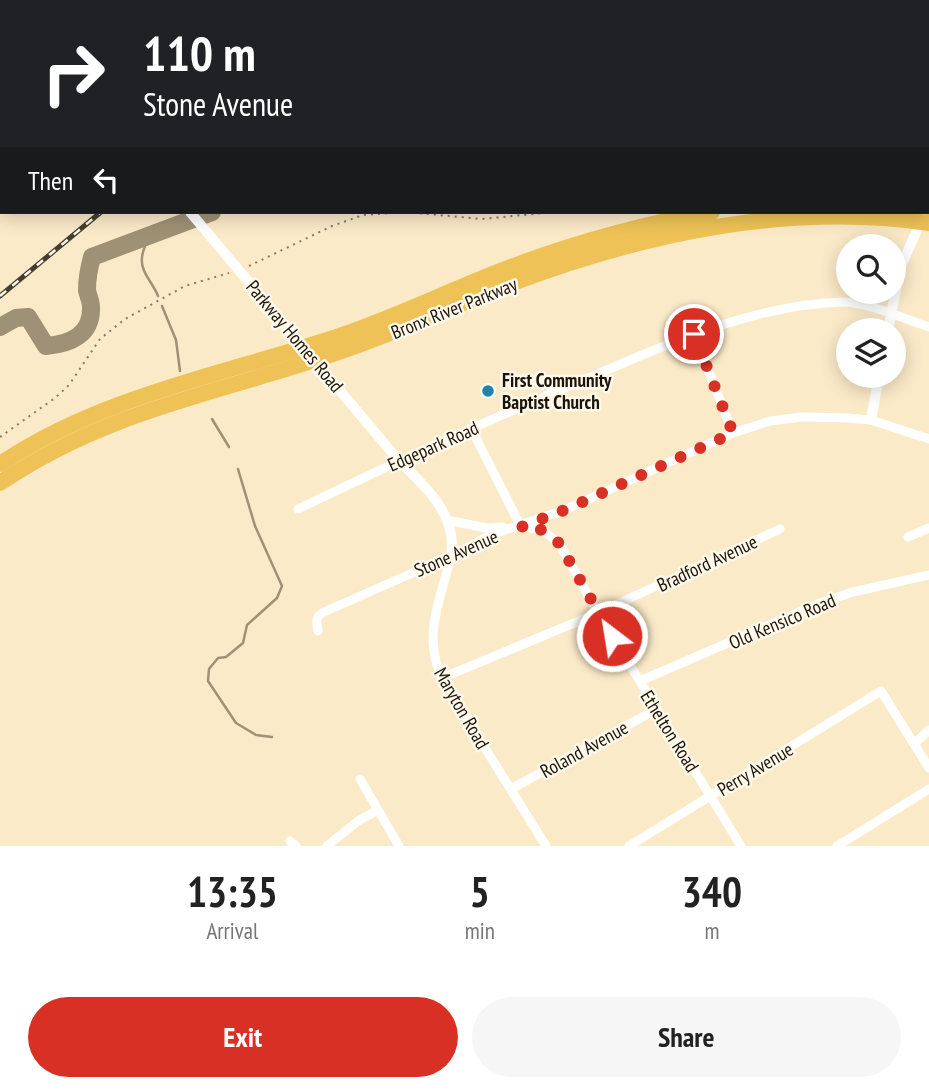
<!DOCTYPE html>
<style>
:root{--surface:#fff;--page:#f6f6f6;--text:#222;--muted:#767676;--accent:#d93025}
body{margin:0;font-family:"PT Sans Narrow",sans-serif;background:var(--page);color:var(--text);height:100vh;display:flex;flex-direction:column;font-size:26px;white-space:nowrap}
*{box-sizing:border-box;margin:0}
p{font-size:23px;color:var(--muted)}
.icon{flex:none;width:38px;height:38px;fill:none;stroke:currentColor;stroke-width:2;stroke-linecap:round;stroke-linejoin:round}
.map{position:relative;height:846px;overflow:hidden}
.drawer{display:flex;flex-direction:column;background:var(--surface);flex:1}
.drawer>*{flex:none}
.hud{position:absolute;left:0px;top:0px;width:929px;height:214px;box-shadow:0 4px 18px #0003;background:#202124;color:#fff;overflow:hidden}
.controls{position:absolute;left:836px;top:234px;display:grid;gap:14px}
.controls a{display:grid;place-items:center;width:70px;height:70px;border-radius:50%;background:var(--surface);box-shadow:0 4px 18px #0003;font-size:35px}
.pin{position:absolute;display:grid;place-items:center;width:60px;height:60px;color:#fff;margin:-30px;border:4px solid #fff;border-radius:50%;box-shadow:0 2px 7px #0007}
.me{position:absolute;width:77px;margin:-38px;rotate:329deg;stroke-linejoin:round;filter:drop-shadow(0 0 5px #0008)}
.turn{display:flex;align-items:center;gap:24px;height:147px;padding:0 28px;font-size:32px}
.turn .icon{width:91px;height:91px;stroke-width:2.5}
.turn b{display:block;font-size:49px;line-height:60px}
.then{display:flex;align-items:center;height:66px;padding:0 28px;background:#0003;gap:14px;font-size:26px}
.eta{display:flex;justify-content:space-evenly;align-items:center;height:119px;text-align:center}
.eta b{font-size:42px;font-weight:700;line-height:49px}
.primary-button{display:flex;gap:14px;margin-top:auto;padding:14px 28px}
.primary-button a{flex:1;height:80px;border-radius:42px;background:var(--accent);color:#fff;font-size:28px;font-weight:700;line-height:80px;text-align:center}
.primary-button a+a{background:var(--page);color:var(--text)}
.map>svg:first-child{display:block}
</style>
<div class="map">
<svg width="929" height="846" viewBox="0 0 929 846">
<rect width="100%" height="100%" fill="#fbeac8"/>
<g fill="none" stroke-linecap="round" stroke-linejoin="round">
<g stroke="#9f9175" stroke-width="2.5">
<path d="M148,236C147,243 142,251 142,258C140,272 154,284 158,296"/>
<path d="M162,306L176,340L180,371"/>
<path d="M212,419L229,447"/>
<path d="M238,469L255,526L282,586L277,598L247,625L243,643L226,657L218,658L209,669L208,681L236,723L256,735L272,737"/>
</g>
<path stroke="#9f9175" stroke-width="18" d="M0,327L16,318L28,317L46,346C70,344 92,335 91,307C91,301 88,296 87,290C87,279 89,268 92,257L212,212"/>
<g stroke="#867b64" stroke-width="2" stroke-dasharray="2 5" stroke-linecap="butt">
<path d="M928,32L929,31"/>
<path d="M249,266L332,226L363,215L406,212L482,219L554,212"/>
<path d="M0,437L55,398L69,385L100,339L125,319L185,286L229,273"/>
</g>
<g stroke="#fff" stroke-width="4.5">
<path d="M765,2L766,0"/>
<path d="M2,125V127"/>
</g>
<g stroke="#fff" stroke-width="9">
<path d="M694,334L733,433"/>
<path d="M471,428L521,527"/>
<path d="M298,509C391,464 484,422 579,382C663,346 750,305 842,302C867,302 905,319 929,327"/>
<path d="M447,520L486,528L503,527"/>
<path d="M524,527L542,530L559,543L598,613L741,846"/>
<path d="M908,537L929,528"/>
<path d="M451,556C440,603 419,641 447,687L546,846"/>
<path d="M318,631C316,621 315,617 324,612L451,556L493,534L567,509L733,433L770,421L802,417L848,418L871,420L929,439"/>
<path d="M442,678L598,613L780,529"/>
<path d="M640,681L820,603L853,592L929,575"/>
<path d="M914,744L929,730"/>
<path d="M360,779L399,846"/>
<path d="M511,789L657,709"/>
<path d="M290,841L296,846"/>
<path d="M327,846L358,821L378,810"/>
<path d="M629,846L881,691L929,768"/>
<path d="M837,846L929,789"/>
</g>
<g stroke="#fff" stroke-width="10">
<path d="M168,2L170,0"/>
<path d="M0,200L2,195"/>
<path d="M190,212L399,461C425,486 458,515 451,556"/>
<path d="M888,331L900,268L923,217"/>
<path d="M871,420L879,376"/>
</g>
<g stroke="#eec256" stroke-width="16">
<path d="M928,207H929"/>
<path d="M0,464C105,394 228,374 345,334C397,316 447,292 498,272C567,245 639,225 712,212"/>
<path d="M0,483C106,411 215,394 333,354C394,334 451,307 510,284C642,234 787,202 929,223"/>
</g>
<g stroke="#463e2d" stroke-width="5">
<g id="rail">
<path d="M451,2L456,0"/>
<path d="M473,2L477,0"/>
<path d="M0,296L101,212"/>
</g>
</g>
<use href="#rail" stroke="#fff8eb" stroke-width="2.5" stroke-dasharray="8" stroke-linecap="butt"/>
</g>
<g fill="none" stroke-linecap="round" stroke-linejoin="round">
<path stroke="#d93025" stroke-width="12" stroke-dasharray="0 21.6" d="M612,636L559,543L542,530L521,527L567,509L733,433L694,334"/>
</g>
<circle fill="#2381ad" stroke="#fff8eb" stroke-width="2.5" cx="488" cy="391" r="7"/>
<g text-anchor="middle" dominant-baseline="central" stroke-width="5" stroke-linejoin="round" paint-order="stroke">
<g font-size="19" fill="#1b1509" stroke="#fff8eb">
<text transform="translate(454 308) rotate(-22)">Bronx River Parkway</text>
<text transform="translate(295 336) rotate(50)">Parkway Homes Road</text>
<text transform="translate(433 446) rotate(-24)">Edgepark Road</text>
<text transform="translate(456 553) rotate(-24)">Stone Avenue</text>
<text transform="translate(707 563) rotate(-25)">Bradford Avenue</text>
<text transform="translate(782 621) rotate(-23)">Old Kensico Road</text>
<text transform="translate(462 708) rotate(60)">Maryton Road</text>
<text transform="translate(670 731) rotate(58)">Ethelton Road</text>
<text transform="translate(584 749) rotate(-29)">Roland Avenue</text>
<text transform="translate(755 769) rotate(-31)">Perry Avenue</text>
</g>
<g font-size="19" font-weight="bold" fill="#1b1509" stroke="#fff8eb" text-anchor="start">
<text x="502" y="380">First Community<tspan x="502" dy="22">Baptist Church</tspan></text>
</g>
</g>
</svg>
<div class="controls">
<a><svg class="icon" aria-label="search" viewBox="0 0 24 24"><circle cx="10" cy="10" r="6"/><path d="M15 15l6 6"/></svg></a>
<a><svg class="icon" aria-label="layers" viewBox="0 0 24 24"><path d="M12 4l9 5-9 5-9-5zM3 14l9 5 9-5"/></svg></a>
</div>
<div class="pin" style="left:694px;top:334px;background:#d93025"><svg class="icon" aria-label="arrive" viewBox="0 0 24 24"><path d="M6 21V4h12l-3 4 3 4H6"/></svg></div>
<svg class="me" style="left:612px;top:636px" viewBox="-20 -20 40 40"><circle r="17" fill="#d93025" stroke="#fff" stroke-width="3"/><path d="M0-11L8 9 0 5-8 9z" fill="#fff"/></svg>
<div class="hud">
<div class="turn"><svg class="icon" aria-label="right" viewBox="0 0 24 24"><path d="M7 20v-9h11M14 6l5 5-5 5"/></svg><div><b>110 m</b>Stone Avenue</div></div>
<div class="then">Then<svg class="icon" aria-label="left" viewBox="0 0 24 24"><path d="M17 20v-9H6M10 6l-5 5 5 5"/></svg></div>
</div>
</div>
<section class="drawer">
<div class="eta">
<div><b>13:35</b><p>Arrival</p></div>
<div><b>5</b><p>min</p></div>
<div><b>340</b><p>m</p></div>
</div>
<div class="primary-button"><a>Exit</a><a>Share</a></div>
</section>
